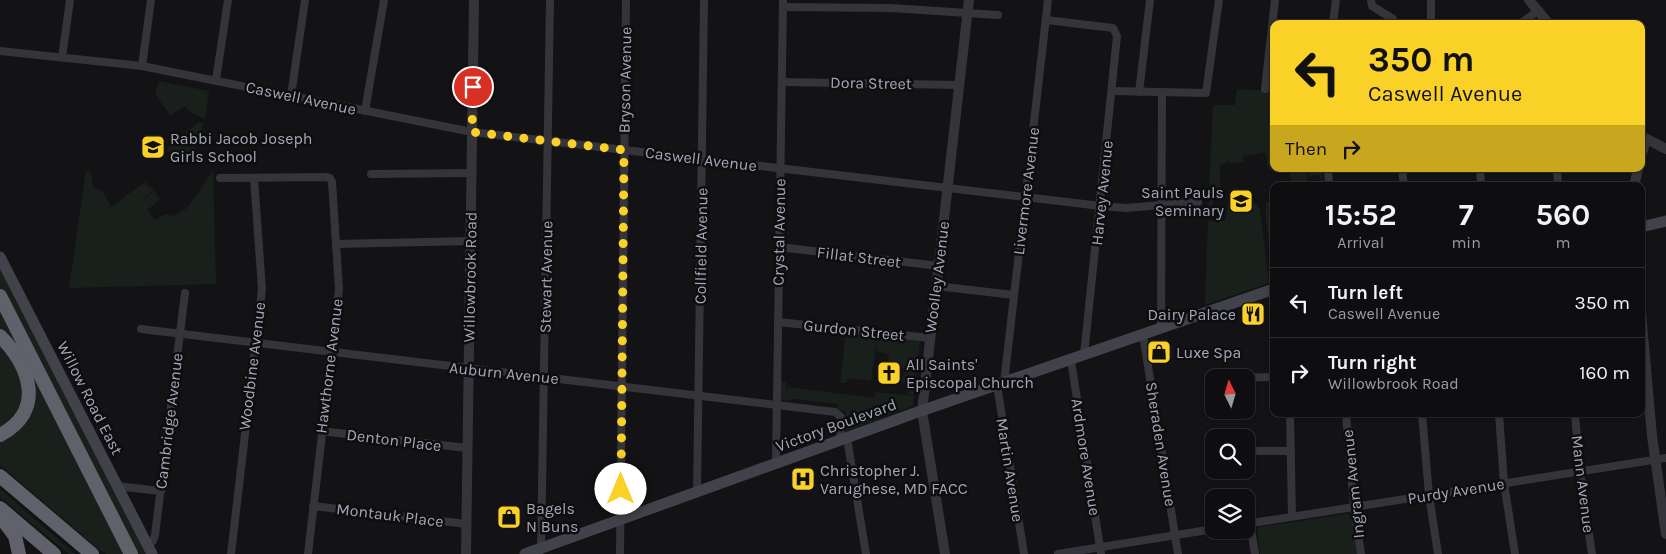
<!DOCTYPE html>
<style>
:root{--surface:#0e0e10;--page:#171719;--text:#f1f3f6;--muted:#9b9c9f;--line:#2e2e30}
body{margin:0;font-family:Karla,sans-serif;background:var(--page);color:var(--text);height:100vh;display:flex;flex-direction:column;font-size:19px;white-space:nowrap}
*{box-sizing:border-box;margin:0}
p{font-size:16px;color:var(--muted)}
.icon{flex:none;width:28px;height:28px;fill:none;stroke:currentColor;stroke-width:2;stroke-linecap:round;stroke-linejoin:round}
.map{position:relative;flex:1;overflow:hidden}
.drawer{position:absolute;left:1270px;top:182px;width:375px;height:235px;display:flex;flex-direction:column;background:var(--surface);border-radius:10px;box-shadow:0 1px 4px #0004,0 0 0 1px var(--line)}
.drawer>*{flex:none}
.top-card{position:absolute;left:1270px;top:20px;width:375px;height:152px;border-radius:10px;box-shadow:0 1px 4px #0004,0 0 0 1px var(--line);background:#fad126;color:#111;overflow:hidden}
.needle{width:32px;rotate:355deg}
.tools{position:absolute;left:1205px;top:369px;display:grid;gap:10px}
.tools a{display:grid;place-items:center;width:50px;height:50px;border-radius:10px;background:var(--surface);box-shadow:0 1px 4px #0004,0 0 0 1px var(--line);font-size:25px}
.pin{position:absolute;display:grid;place-items:center;width:42px;height:42px;color:#fff;margin:-21px;border:2px solid #fff;border-radius:50%;box-shadow:0 1px 5px #0007}
.me{position:absolute;width:55px;margin:-28px;rotate:0deg;stroke-linejoin:round;filter:drop-shadow(0 0 4px #0008)}
.turn{display:flex;align-items:center;gap:18px;height:105px;padding:0 15px;font-size:22px}
.turn .icon{width:65px;height:65px;stroke-width:2.5}
.turn b{display:block;font-size:35px;line-height:42px}
.then{display:flex;align-items:center;height:48px;padding:0 15px;background:#0003;gap:10px;font-size:19px}
.eta{display:flex;justify-content:space-evenly;align-items:center;height:85px;text-align:center}
.eta b{font-size:30px;font-weight:700;line-height:35px}
ul{padding:0;list-style:none}
li{display:flex;align-items:center;gap:15px;height:70px;padding:0 15px;border-top:1px solid var(--line)}
li div{flex:1}
li b{display:block;font-size:19px}
li em{font-style:normal}
.map>svg:first-child{display:block}
</style>
<div class="map">
<svg width="1666" height="554" viewBox="0 0 1666 554">
<rect width="100%" height="100%" fill="#131315"/>
<g fill="#19201b">
<path d="M159,81L209,91L205,119L190,112L185,106L170,115L155,94Z"/>
<path d="M1237,89L1274,91V153L1270,154L1271,162H1274V169H1284L1269,170L1265,152L1243,156L1244,162L1230,164L1229,161L1220,166V192L1211,194L1213,195V215H1208L1213,105H1235Z"/>
<path d="M199,122L203,123C201,136 195,152 183,158L169,152L168,147Z"/>
<path d="M1290,169H1322L1323,186H1310V182L1319,183L1321,179L1319,175L1309,176L1306,170L1308,181L1299,186H1292Z"/>
<path d="M86,171L91,173L93,187L103,192L111,207L145,182L151,189L148,183L169,212L152,191L144,198L145,199L153,192L159,200L147,210L155,220L164,215H171L173,217L187,208L213,171L216,284L69,288Z"/>
<path d="M1266,202H1274V279L1265,212Z"/>
<path d="M1255,203L1260,210L1269,283L1205,305L1208,221H1225L1228,205Z"/>
<path d="M0,267L146,554H138L0,287Z"/>
<path d="M0,304L127,554H106L101,551L0,465V439L32,400L0,332Z"/>
<path d="M846,332L920,341L914,395L907,394L908,384L902,383L904,368L892,366V362H888L889,354L876,351L877,336L871,381L848,378L846,383H840Z"/>
<path d="M0,341L17,364L25,401L0,432Z"/>
<path d="M780,381L786,382L787,394L789,382V387L874,398L875,392L914,396L913,406L846,431L844,428L846,411L838,410V404L794,399L783,401L781,399Z"/>
<path d="M0,489L75,554H69L0,497Z"/>
<path d="M1348,514L1351,517L1357,554H1260L1257,531L1259,527Z"/>
</g>
<g fill="none" stroke-linecap="round" stroke-linejoin="round">
<g stroke="#34343a" stroke-width="8">
<path d="M1371,0L1372,6L1393,19L1394,24"/>
<path d="M783,7L890,8L998,15"/>
<path d="M1046,20L1113,28L1117,36L1084,355"/>
<path d="M1333,24L1336,0"/>
<path d="M1431,24V0"/>
<path d="M1520,24L1539,10"/>
<path d="M0,51L142,66L472,132L1101,206L1126,208L1198,202"/>
<path d="M62,57L70,0"/>
<path d="M142,66L151,0"/>
<path d="M216,80L228,0"/>
<path d="M782,82L960,85"/>
<path d="M1265,89L1275,0"/>
<path d="M1112,91L1206,93L1219,0"/>
<path d="M1139,92L1150,0"/>
<path d="M291,96L305,0"/>
<path d="M365,111L384,0"/>
<path d="M1328,169L1329,186"/>
<path d="M1402,169L1404,186"/>
<path d="M1480,169L1481,186"/>
<path d="M1557,169L1558,186"/>
<path d="M371,174L472,173"/>
<path d="M220,178L325,177L330,178L332,182L339,289L308,554"/>
<path d="M336,244L470,241"/>
<path d="M779,247L939,266"/>
<path d="M936,286L1014,295"/>
<path d="M778,322L930,338"/>
<path d="M141,329L835,412L841,417L840,441"/>
<path d="M1161,329L1162,93"/>
<path d="M1143,335L1178,554"/>
<path d="M1071,360L1101,554"/>
<path d="M1235,378L1274,377"/>
<path d="M1004,383L1048,0"/>
<path d="M997,385L1024,554"/>
<path d="M1290,414L1292,516"/>
<path d="M1346,414L1354,507L1361,554"/>
<path d="M1422,414L1429,495L1438,554"/>
<path d="M1499,414L1504,483L1515,554"/>
<path d="M1575,414L1580,472L1592,554"/>
<path d="M321,431L467,448"/>
<path d="M847,438L866,554"/>
<path d="M1246,451H1291"/>
<path d="M776,464L783,0"/>
<path d="M116,486L161,491"/>
<path d="M697,492L704,0"/>
<path d="M313,506L467,524"/>
<path d="M1250,523L1255,554"/>
<path d="M1246,524L1666,458"/>
<path d="M147,546L153,541L155,535L185,293"/>
<path d="M541,550L550,0"/>
<path d="M231,554L262,289L254,178"/>
<path d="M620,554L626,0"/>
<path d="M1058,554L1214,529"/>
</g>
<g stroke="#34343a" stroke-width="10">
<path d="M1529,0L1549,24"/>
<path d="M1641,136L1666,149"/>
<path d="M1641,156L1646,140"/>
<path d="M1634,186L1638,169"/>
<path d="M1641,312L1652,436L1666,534"/>
<path d="M466,554L474,0"/>
<path d="M945,554L922,411L969,0"/>
</g>
<g stroke="#42434a" stroke-width="11">
<path d="M1641,227L1666,221"/>
<path d="M0,257L152,554"/>
<path d="M525,554L915,413L1274,289"/>
</g>
<g stroke="#60616b" stroke-width="14">
<path d="M0,296L131,554"/>
<path d="M0,336C30,366 46,411 0,435"/>
<path d="M0,476L92,554"/>
<path d="M0,508L54,554"/>
<path d="M0,516L15,536L19,554"/>
</g>
</g>
<g fill="none" stroke-linecap="round" stroke-linejoin="round">
<path stroke="#fad126" stroke-width="9" stroke-dasharray="0 16.2" d="M473,87L472,132L624,150L621,489"/>
</g>
<defs>
<g id="school-square" transform="scale(1.25)"><rect x="-9" y="-9" width="18" height="18" rx="4" fill="#fad126" stroke="#0e0e10"/><path d="M0-5L7-2L0 1L-7-2ZM-4 1L0 2.5L4 1V4Q0 6-4 4Z" fill="#111"/></g>
<g id="university-square" transform="scale(1.25)"><rect x="-9" y="-9" width="18" height="18" rx="4" fill="#fad126" stroke="#0e0e10"/><path d="M0-5L7-2L0 1L-7-2ZM-4 1L0 2.5L4 1V4Q0 6-4 4Z" fill="#111"/></g>
<g id="restaurant-square" transform="scale(1.25)"><rect x="-9" y="-9" width="18" height="18" rx="4" fill="#fad126" stroke="#0e0e10"/><path d="M-5-6h1v4h1v-4h1v4h1v-4h1v5L-1.5 .5V6h-2V.5L-5-1ZM5-6V6H3V1.5H1.5Q1.5-4 5-6Z" fill="#111"/></g>
<g id="shop-square" transform="scale(1.25)"><rect x="-9" y="-9" width="18" height="18" rx="4" fill="#fad126" stroke="#0e0e10"/><path d="M-5-2.5h2.3a2.7 3.5 0 0 1 5.4 0H5L5.5 6h-11ZM-1.5-2.5h3a1.5 2.3 0 0 0-3 0Z" fill="#111"/></g>
<g id="church-square" transform="scale(1.25)"><rect x="-9" y="-9" width="18" height="18" rx="4" fill="#fad126" stroke="#0e0e10"/><path d="M-1.2-6h2.4v3.5h3.3v2.4h-3.3V6h-2.4V-.1h-3.3v-2.4h3.3Z" fill="#111"/></g>
<g id="hospital-square" transform="scale(1.25)"><rect x="-9" y="-9" width="18" height="18" rx="4" fill="#fad126" stroke="#0e0e10"/><path d="M-5-5h3v3.5h4V-5h3V5h-3V1.5h-4V5h-3Z" fill="#111"/></g>
</defs>
<g fill-rule="evenodd">
<use href="#school-square" x="153" y="147"/>
<use href="#university-square" x="1241" y="201"/>
<use href="#restaurant-square" x="1253" y="314"/>
<use href="#shop-square" x="1159" y="352"/>
<use href="#church-square" x="889" y="373"/>
<use href="#hospital-square" x="803" y="479"/>
<use href="#shop-square" x="509" y="517"/>
</g>
<g text-anchor="middle" dominant-baseline="central" stroke-width="5" stroke-linejoin="round" paint-order="stroke">
<g font-size="16" fill="#a4a7b6" stroke="#0e0e10">
<text transform="translate(625 80) rotate(-89)">Bryson Avenue</text>
<text transform="translate(871 83) rotate(1)">Dora Street</text>
<text transform="translate(301 98) rotate(12)">Caswell Avenue</text>
<text transform="translate(701 159) rotate(7)">Caswell Avenue</text>
<text transform="translate(1026 191) rotate(-83)">Livermore Avenue</text>
<text transform="translate(1102 193) rotate(-84)">Harvey Avenue</text>
<text transform="translate(779 232) rotate(-89)">Crystal Avenue</text>
<text transform="translate(701 246) rotate(-89)">Collfield Avenue</text>
<text transform="translate(859 257) rotate(7)">Fillat Street</text>
<text transform="translate(470 277) rotate(-89)">Willowbrook Road</text>
<text transform="translate(546 277) rotate(-89)">Stewart Avenue</text>
<text transform="translate(937 277) rotate(-83)">Woolley Avenue</text>
<text transform="translate(854 330) rotate(6)">Gurdon Street</text>
<text transform="translate(252 366) rotate(-83)">Woodbine Avenue</text>
<text transform="translate(329 366) rotate(-83)">Hawthorne Avenue</text>
<text transform="translate(504 373) rotate(6)">Auburn Avenue</text>
<text transform="translate(90 398) rotate(63)">Willow Road East</text>
<text transform="translate(169 421) rotate(-83)">Cambridge Avenue</text>
<text transform="translate(836 425) rotate(-20)">Victory Boulevard</text>
<text transform="translate(394 440) rotate(7)">Denton Place</text>
<text transform="translate(1161 444) rotate(81)">Sheraden Avenue</text>
<text transform="translate(1086 457) rotate(81)">Ardmore Avenue</text>
<text transform="translate(1010 470) rotate(81)">Martin Avenue</text>
<text transform="translate(1353 484) rotate(-96)">Ingram Avenue</text>
<text transform="translate(1583 484) rotate(83)">Mann Avenue</text>
<text transform="translate(1456 491) rotate(-9)">Purdy Avenue</text>
<text transform="translate(390 515) rotate(7)">Montauk Place</text>
</g>
<g font-size="16" fill="#a4a7b6" stroke="#0e0e10" text-anchor="start">
<text x="170" y="138">Rabbi Jacob Joseph<tspan x="170" dy="18">Girls School</tspan></text>
<text x="1224" y="192" text-anchor="end">Saint Pauls<tspan x="1224" dy="18">Seminary</tspan></text>
<text x="1236" y="314" text-anchor="end">Dairy Palace</text>
<text x="1176" y="352">Luxe Spa</text>
<text x="906" y="364">All Saints'<tspan x="906" dy="18">Episcopal Church</tspan></text>
<text x="820" y="470">Christopher J.<tspan x="820" dy="18">Varughese, MD FACC</tspan></text>
<text x="526" y="508">Bagels<tspan x="526" dy="18">N Buns</tspan></text>
</g>
</g>
</svg>
<div class="tools">
<a><svg class="needle" viewBox="-14 -14 28 28"><path d="M0-13l5 13h-10z" fill="#e53935"/><path d="M0 13l5-13h-10z" fill="#9b9c9f"/></svg></a>
<a><svg class="icon" aria-label="search" viewBox="0 0 24 24"><circle cx="10" cy="10" r="6"/><path d="M15 15l6 6"/></svg></a>
<a><svg class="icon" aria-label="layers" viewBox="0 0 24 24"><path d="M12 4l9 5-9 5-9-5zM3 14l9 5 9-5"/></svg></a>
</div>
<div class="pin" style="left:473px;top:87px;background:#d93025"><svg class="icon" aria-label="arrive" viewBox="0 0 24 24"><path d="M6 21V4h12l-3 4 3 4H6"/></svg></div>
<svg class="me" style="left:621px;top:489px" viewBox="-20 -20 40 40"><circle r="19" fill="#fff"/><path d="M0-13L10 11 0 6-10 11z" fill="#fad126"/></svg>
<div class="top-card">
<div class="turn"><svg class="icon" aria-label="left" viewBox="0 0 24 24"><path d="M17 20v-9H6M10 6l-5 5 5 5"/></svg><div><b>350 m</b>Caswell Avenue</div></div>
<div class="then">Then<svg class="icon" aria-label="right" viewBox="0 0 24 24"><path d="M7 20v-9h11M14 6l5 5-5 5"/></svg></div>
</div>
<section class="drawer">
<div class="eta">
<div><b>15:52</b><p>Arrival</p></div>
<div><b>7</b><p>min</p></div>
<div><b>560</b><p>m</p></div>
</div>
<ul>
<li><svg class="icon" aria-label="left" viewBox="0 0 24 24"><path d="M17 20v-9H6M10 6l-5 5 5 5"/></svg><div><b>Turn left</b><p>Caswell Avenue</p></div><em>350 m</em></li>
<li><svg class="icon" aria-label="right" viewBox="0 0 24 24"><path d="M7 20v-9h11M14 6l5 5-5 5"/></svg><div><b>Turn right</b><p>Willowbrook Road</p></div><em>160 m</em></li>
</ul>
</section>
</div>
